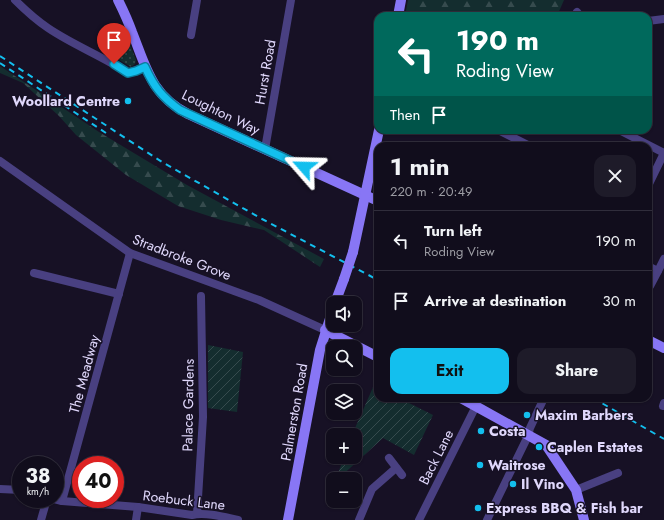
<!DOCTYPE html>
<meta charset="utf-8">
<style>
:root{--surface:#110d1c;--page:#1e1b29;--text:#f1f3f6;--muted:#9c9ca3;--line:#302d3b;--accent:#13bfee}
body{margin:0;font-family:Jost,sans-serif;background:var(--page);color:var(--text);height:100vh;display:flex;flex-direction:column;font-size:15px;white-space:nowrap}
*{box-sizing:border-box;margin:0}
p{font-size:13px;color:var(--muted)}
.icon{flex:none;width:22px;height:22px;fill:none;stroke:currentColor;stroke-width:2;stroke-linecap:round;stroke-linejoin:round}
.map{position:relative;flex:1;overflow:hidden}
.panel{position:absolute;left:374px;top:142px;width:278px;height:260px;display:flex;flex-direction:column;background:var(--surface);border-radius:12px;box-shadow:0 1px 3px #0004,0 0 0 1px var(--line)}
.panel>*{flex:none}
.hud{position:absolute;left:374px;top:12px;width:278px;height:122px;border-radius:12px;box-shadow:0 1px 3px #0004,0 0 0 1px var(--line);background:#00695c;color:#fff;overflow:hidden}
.controls{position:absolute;left:326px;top:296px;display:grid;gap:8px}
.controls a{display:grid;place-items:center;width:36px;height:36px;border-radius:8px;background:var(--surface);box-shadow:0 1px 3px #0004,0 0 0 1px var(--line);font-size:20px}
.speed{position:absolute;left:12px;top:456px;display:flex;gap:8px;font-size:20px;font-weight:700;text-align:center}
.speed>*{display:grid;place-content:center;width:52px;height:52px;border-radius:50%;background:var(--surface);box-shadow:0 1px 3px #0004,0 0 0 1px var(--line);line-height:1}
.speed small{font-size:10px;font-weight:400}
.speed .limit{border:6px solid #d22;background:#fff;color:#111}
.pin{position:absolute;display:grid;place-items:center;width:34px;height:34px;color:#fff;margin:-41px -17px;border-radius:50% 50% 50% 0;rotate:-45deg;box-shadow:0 0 4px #0007}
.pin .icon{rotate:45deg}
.me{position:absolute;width:44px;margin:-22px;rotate:295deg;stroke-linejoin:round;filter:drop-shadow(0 0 3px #0008)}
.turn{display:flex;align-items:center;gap:14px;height:84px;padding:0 16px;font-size:18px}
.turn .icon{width:52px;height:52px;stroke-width:2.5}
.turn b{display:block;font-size:28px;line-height:34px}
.then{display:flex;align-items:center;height:38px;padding:0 16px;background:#0003;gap:8px;font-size:15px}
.round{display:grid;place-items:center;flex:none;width:42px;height:42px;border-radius:12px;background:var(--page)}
.headline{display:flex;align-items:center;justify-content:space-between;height:68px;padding:0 16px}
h1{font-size:24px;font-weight:700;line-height:30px}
.action{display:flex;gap:8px;margin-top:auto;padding:8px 16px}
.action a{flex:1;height:46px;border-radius:12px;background:var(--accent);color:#111;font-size:16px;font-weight:700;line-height:46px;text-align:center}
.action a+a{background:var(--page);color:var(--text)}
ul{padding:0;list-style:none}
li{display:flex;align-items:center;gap:12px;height:60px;padding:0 16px;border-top:1px solid var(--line)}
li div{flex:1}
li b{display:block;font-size:15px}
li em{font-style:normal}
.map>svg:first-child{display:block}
</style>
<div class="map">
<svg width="664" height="520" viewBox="0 0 664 520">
<defs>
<pattern id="grass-dots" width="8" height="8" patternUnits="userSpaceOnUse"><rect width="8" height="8" fill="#142d2f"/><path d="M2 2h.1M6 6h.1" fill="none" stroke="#364b4e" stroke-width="1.8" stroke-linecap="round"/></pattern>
<pattern id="forest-firs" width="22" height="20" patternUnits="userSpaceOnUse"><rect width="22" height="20" fill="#142d2f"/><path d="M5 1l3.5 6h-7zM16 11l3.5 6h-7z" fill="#364b4e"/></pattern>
<pattern id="garden-furrows" width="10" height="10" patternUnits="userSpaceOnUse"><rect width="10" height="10" fill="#142d2f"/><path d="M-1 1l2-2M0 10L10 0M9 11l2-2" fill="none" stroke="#364b4e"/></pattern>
</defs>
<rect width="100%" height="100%" fill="#171125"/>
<path fill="url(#grass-dots)" d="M124,37L128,39L136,60L135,64L131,67L109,54L108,49L109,47L120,38Z"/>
<g fill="url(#forest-firs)">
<path d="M408,0H564L557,16H405Z"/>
<path d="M0,66L99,132L187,185L324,259L320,267L264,230L221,220L178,206L126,175L76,135L59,116L23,83L0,73Z"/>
</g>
<g fill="url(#garden-furrows)">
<path d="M208,345L243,352L237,412L208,408Z"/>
<path d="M374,385L378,387V398H399L433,415L414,455L383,438L338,479H336L344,457H355V435H352Z"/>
</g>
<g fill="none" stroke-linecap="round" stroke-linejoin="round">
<g stroke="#494081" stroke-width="8">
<path d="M15,0C25,10 36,20 48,28C73,45 102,56 128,73L145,67"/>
<path d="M577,12L580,16"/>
<path d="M648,21L664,19"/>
<path d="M191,35L197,0"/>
<path d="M498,130L530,146"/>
<path d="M619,130L664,153"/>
<path d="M265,149L291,0"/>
<path d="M0,161L130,253L259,300L325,330"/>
<path d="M648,186L664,153"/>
<path d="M648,266L658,271L664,259"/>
<path d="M34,273L119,294"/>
<path d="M650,286L658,271"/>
<path d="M663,406L664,403"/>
<path d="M389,458L402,475"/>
<path d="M0,489L21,490"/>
<path d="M576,490L618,473"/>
<path d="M54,499L62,501L138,507L192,515C206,512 224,517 238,520"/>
<path d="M62,501L130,253"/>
<path d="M197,514L203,417L201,296"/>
<path d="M41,520L47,499"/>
<path d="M136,520L138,507"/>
<path d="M359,520L372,489L396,468"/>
<path d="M419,520L476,406"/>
<path d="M487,520L528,436L530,428L544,398"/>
</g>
<g stroke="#8876f5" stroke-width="10">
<path d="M118,0C123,10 128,21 132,32C146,67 151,95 188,114L378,201"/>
<path d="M398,16L401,0"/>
<path d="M353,252L379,130"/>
<path d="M335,303L344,279"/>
<path d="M325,330L378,357"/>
<path d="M648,340L664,348"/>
<path d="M461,398L546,445L576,490L584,520"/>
<path d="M288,520L320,350L333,309"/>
</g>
<g stroke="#13bfee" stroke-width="2" stroke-dasharray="6 5" stroke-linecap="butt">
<path d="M0,56L162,162L262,219L378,280"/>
<path d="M0,63L106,133"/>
<path d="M593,398L664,439"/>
</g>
<path stroke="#8876f5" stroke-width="10" d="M344,279L353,252"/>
</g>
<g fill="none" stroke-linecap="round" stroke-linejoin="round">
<g stroke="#0c7c9b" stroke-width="10">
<path id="route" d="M114,64L128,73L136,71L145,67C154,87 162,97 180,110L304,167"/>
</g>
<use href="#route" stroke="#13bfee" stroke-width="7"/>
</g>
<g fill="#13bfee" stroke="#171125" stroke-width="1.5">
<circle cx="128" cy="101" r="4"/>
<circle cx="527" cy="415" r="4"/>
<circle cx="481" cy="431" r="4"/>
<circle cx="539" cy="447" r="4"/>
<circle cx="480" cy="465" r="4"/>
<circle cx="513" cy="484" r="4"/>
<circle cx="478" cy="508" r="4"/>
</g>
<g text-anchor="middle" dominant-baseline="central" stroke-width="3" stroke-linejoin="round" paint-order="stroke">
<g font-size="14" fill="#e0d8fc" stroke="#171125">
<text transform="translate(265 72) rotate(-80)">Hurst Road</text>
<text transform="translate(221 112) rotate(26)">Loughton Way</text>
<text transform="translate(182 257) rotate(21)">Stradbroke Grove</text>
<text transform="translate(84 374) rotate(-75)">The Meadway</text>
<text transform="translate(188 405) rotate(-89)">Palace Gardens</text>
<text transform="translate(294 412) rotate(-80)">Palmerston Road</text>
<text transform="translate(436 457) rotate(-63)">Back Lane</text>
<text transform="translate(184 500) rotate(7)">Roebuck Lane</text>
</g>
<g font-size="14" font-weight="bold" fill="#e0d8fc" stroke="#171125" text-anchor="start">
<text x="120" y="101" text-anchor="end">Woollard Centre</text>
<text x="535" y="415">Maxim Barbers</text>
<text x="489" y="431">Costa</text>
<text x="547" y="447">Caplen Estates</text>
<text x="488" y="465">Waitrose</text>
<text x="521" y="484">Il Vino</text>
<text x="486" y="508">Express BBQ &amp; Fish bar</text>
</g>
</g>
</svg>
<div class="controls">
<a><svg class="icon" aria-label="sound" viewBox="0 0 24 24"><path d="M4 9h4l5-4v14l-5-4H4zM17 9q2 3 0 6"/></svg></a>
<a><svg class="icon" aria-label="search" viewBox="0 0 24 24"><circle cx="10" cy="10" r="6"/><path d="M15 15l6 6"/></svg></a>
<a><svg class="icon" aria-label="layers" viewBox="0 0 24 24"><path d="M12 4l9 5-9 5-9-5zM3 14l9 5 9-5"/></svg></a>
<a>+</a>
<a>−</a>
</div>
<div class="speed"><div>38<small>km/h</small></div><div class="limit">40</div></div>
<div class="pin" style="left:114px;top:64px;background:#d93025"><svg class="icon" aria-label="arrive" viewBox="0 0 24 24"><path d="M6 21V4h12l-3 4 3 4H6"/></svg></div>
<svg class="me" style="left:304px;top:167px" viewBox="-20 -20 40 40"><path d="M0-17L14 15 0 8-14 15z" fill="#13bfee" stroke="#fff" stroke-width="4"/></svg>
<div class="hud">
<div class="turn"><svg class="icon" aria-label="left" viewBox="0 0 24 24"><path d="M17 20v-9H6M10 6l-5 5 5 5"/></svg><div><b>190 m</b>Roding View</div></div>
<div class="then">Then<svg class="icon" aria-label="arrive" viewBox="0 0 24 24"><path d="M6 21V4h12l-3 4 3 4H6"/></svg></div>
</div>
<section class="panel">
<div class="headline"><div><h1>1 min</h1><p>220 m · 20:49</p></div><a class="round"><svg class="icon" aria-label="close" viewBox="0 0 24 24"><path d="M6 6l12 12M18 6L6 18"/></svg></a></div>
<ul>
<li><svg class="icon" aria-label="left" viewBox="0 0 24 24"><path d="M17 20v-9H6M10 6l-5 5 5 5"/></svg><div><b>Turn left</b><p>Roding View</p></div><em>190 m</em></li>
<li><svg class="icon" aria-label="arrive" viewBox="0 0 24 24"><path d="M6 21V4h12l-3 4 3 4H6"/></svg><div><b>Arrive at destination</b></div><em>30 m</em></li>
</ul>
<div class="action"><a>Exit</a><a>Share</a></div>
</section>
</div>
